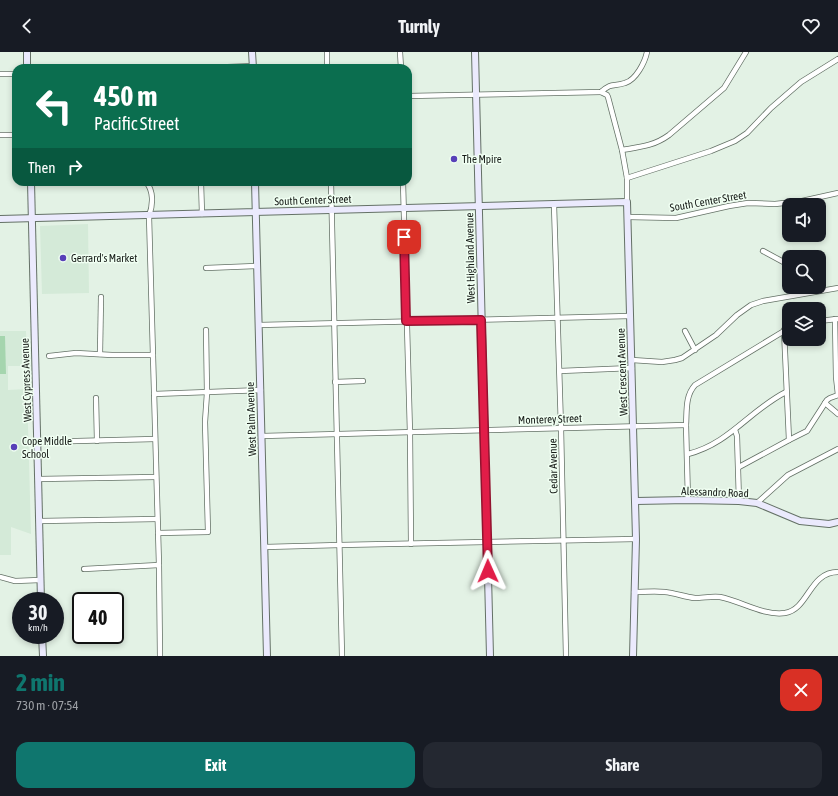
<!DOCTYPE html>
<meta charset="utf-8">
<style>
:root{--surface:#171b24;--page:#242831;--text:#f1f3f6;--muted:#9ea1a6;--accent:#0f766e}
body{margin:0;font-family:"Asap Condensed",sans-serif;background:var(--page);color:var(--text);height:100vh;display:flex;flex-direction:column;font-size:15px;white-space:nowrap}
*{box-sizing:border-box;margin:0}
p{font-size:13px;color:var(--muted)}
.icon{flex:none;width:22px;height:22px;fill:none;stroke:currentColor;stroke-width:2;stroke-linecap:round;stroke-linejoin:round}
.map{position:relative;height:604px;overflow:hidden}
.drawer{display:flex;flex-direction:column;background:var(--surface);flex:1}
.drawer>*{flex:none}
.banner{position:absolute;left:12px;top:12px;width:400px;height:122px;border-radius:12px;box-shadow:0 2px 6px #0003;background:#0b6e4f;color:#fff;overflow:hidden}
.buttons{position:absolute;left:782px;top:146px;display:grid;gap:8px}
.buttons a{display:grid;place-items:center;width:44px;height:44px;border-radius:8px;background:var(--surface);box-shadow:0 2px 6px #0003;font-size:20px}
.speed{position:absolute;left:12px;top:540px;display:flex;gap:8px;font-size:20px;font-weight:700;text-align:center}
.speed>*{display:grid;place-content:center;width:52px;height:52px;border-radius:50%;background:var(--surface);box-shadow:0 2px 6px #0003;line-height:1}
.speed small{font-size:10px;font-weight:400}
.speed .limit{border:2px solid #111;border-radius:6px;background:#fff;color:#111}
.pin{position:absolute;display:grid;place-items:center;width:34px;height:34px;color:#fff;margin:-17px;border-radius:8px;box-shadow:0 2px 6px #0006}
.me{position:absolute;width:44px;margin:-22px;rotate:359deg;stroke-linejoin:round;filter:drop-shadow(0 0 3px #0008)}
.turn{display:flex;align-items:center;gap:14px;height:84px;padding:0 16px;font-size:18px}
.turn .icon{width:52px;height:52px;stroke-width:2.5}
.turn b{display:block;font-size:28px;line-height:34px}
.then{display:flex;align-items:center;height:38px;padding:0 16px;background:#0003;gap:8px;font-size:15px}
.round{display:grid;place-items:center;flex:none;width:42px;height:42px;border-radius:12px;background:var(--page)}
.summary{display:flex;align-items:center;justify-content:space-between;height:68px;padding:0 16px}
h1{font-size:24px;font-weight:700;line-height:30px;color:var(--accent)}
.button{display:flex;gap:8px;margin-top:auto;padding:8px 16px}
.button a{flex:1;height:46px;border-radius:12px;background:var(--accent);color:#fff;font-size:16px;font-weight:700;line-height:46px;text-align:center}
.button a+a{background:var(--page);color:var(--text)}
header{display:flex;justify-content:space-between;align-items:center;height:52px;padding:0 16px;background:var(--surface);font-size:18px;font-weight:700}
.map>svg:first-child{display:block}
</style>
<header><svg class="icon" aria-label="back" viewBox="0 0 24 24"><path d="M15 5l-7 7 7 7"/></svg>Turnly<svg class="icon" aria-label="heart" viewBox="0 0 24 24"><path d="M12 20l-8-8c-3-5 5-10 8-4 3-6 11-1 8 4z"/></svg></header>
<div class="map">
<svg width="838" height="604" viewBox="0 0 838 604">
<rect width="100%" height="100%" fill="#e3f2e5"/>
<g fill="#d4ead8">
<path d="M88,172L89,241L42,242L40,174Z"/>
<path d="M0,279H26L27,314H8V338L27,337L31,482L11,475V503H0Z"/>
</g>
<path fill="#a5d5ae" d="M0,284H5L6,322H0Z"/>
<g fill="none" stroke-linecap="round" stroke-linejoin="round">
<g stroke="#647166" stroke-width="6">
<g id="street">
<path d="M327,0V16"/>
<path d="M400,0L401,16"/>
<path d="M202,16L253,14"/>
<path d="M0,22H16"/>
<path d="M601,40L607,43L608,45L622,98L627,126V150"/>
<path d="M408,44L601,40C612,30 613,35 625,31C636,28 645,10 647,0"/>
<path d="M0,83H16"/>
<path d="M622,98C640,95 654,94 669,83L724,36L746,0"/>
<path d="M627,126L711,99L735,89L747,81L771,56L801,30L838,7"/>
<path d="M146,130C154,139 153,153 149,164L159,513L160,604"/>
<path d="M201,130L202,162"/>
<path d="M331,130L342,604"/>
<path d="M403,130L410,381L411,492"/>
<path d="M554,153L561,376L566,604"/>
<path d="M628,165L676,166L729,154L748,151L775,152L802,149L838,141"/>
<path d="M763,199L789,213"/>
<path d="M206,216L257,214"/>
<path d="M819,269L837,267"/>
<path d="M259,273L630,264"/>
<path d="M685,279L695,298"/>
<path d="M100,302L101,245"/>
<path d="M49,304L76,301L112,303H153"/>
<path d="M632,308L662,310L675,308L682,306L716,283L737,263L751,253L763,249L838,236"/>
<path d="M560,319L632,316"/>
<path d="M335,330L363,329"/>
<path d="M154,342L261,338"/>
<path d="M96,346L97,389"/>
<path d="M825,351L838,362"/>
<path d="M686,373L688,448"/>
<path d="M735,378L737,384L739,449"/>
<path d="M262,384L686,373C687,359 685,344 695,333L789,276"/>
<path d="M789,388L807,379L827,348L830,346L838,343L836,325L835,267"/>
<path d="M38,390L155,387"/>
<path d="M688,402C729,392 750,358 786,340"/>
<path d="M739,415L789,388L784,278"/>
<path d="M39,427L156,425"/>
<path d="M757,451L788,423L838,397"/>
<path d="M40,469L157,467"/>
<path d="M158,481L208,480L205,370L207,341L206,278"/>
<path d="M265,495L340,493L636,487"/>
<path d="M84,517L159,513"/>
<path d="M0,525L15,529L40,528"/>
<path d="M634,540C644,540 655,539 665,540C675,541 685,545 695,546C703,546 712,544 720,545C741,549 763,564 785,561C809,557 809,520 838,520"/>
</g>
</g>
<g stroke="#647166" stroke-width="8">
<g id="secondary">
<path d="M27,0V16"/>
<path d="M252,0L253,16"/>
<path d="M475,0L490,604"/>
<path d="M31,130L41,549"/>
<path d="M255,130L267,604"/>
<path d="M0,167L627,150L636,487L633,604"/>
<path d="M636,449L688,448L739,449L757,451L800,469L829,472L838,470"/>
<path d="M42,583L43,604"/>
</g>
</g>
<use href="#street" stroke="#fff" stroke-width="4.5"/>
<use href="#secondary" stroke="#ebeafd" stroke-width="6"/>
</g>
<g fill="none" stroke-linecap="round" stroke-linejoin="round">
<g stroke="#92132f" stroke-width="10">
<path id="route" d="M404,185L406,269L481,268L488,519"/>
</g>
<use href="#route" stroke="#e11d48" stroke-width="7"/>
</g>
<g fill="#5840b8" stroke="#f0fff2" stroke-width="1.5">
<circle cx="454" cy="107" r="4"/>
<circle cx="63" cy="206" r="4"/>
<circle cx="14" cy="395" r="4"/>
</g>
<g text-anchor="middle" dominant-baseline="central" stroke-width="3" stroke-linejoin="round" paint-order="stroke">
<g font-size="11" fill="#171c18" stroke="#f0fff2" text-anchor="start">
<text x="462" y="107">The Mpire</text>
<text x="71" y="206">Gerrard's Market</text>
<text x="22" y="389">Cope Middle<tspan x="22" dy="13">School</tspan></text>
</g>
<g font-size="11" fill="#171c18" stroke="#f0fff2">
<text transform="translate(313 148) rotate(-2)">South Center Street</text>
<text transform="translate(708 149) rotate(-10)">South Center Street</text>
<text transform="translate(470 206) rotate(-91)">West Highland Avenue</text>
<text transform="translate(622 320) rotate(-92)">West Crescent Avenue</text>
<text transform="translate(26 328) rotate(-92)">West Cypress Avenue</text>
<text transform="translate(251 367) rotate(-92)">West Palm Avenue</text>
<text transform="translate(550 367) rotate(-2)">Monterey Street</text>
<text transform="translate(553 414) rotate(-91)">Cedar Avenue</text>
<text transform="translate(715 440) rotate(2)">Alessandro Road</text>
</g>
</g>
</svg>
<div class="buttons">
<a><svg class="icon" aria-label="sound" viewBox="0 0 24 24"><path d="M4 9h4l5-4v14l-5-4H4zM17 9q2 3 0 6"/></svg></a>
<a><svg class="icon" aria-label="search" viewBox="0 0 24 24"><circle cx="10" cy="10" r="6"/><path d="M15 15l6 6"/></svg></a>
<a><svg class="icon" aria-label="layers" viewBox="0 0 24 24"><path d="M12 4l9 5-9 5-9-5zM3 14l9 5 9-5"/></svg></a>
</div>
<div class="speed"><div>30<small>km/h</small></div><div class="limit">40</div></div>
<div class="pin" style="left:404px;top:185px;background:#d93025"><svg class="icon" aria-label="arrive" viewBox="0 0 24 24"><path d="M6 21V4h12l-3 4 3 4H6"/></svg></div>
<svg class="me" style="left:488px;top:519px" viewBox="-20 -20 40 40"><path d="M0-17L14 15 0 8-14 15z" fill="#e11d48" stroke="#fff" stroke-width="4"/></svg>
<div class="banner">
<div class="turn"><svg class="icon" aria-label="left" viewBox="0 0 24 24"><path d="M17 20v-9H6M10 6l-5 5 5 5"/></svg><div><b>450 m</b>Pacific Street</div></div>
<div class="then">Then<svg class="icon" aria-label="right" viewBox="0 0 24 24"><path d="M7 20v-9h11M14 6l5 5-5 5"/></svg></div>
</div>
</div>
<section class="drawer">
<div class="summary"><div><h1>2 min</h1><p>730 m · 07:54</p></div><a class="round" style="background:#d93025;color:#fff"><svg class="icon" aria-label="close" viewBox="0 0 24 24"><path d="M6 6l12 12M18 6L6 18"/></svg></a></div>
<div class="button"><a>Exit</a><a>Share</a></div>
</section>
